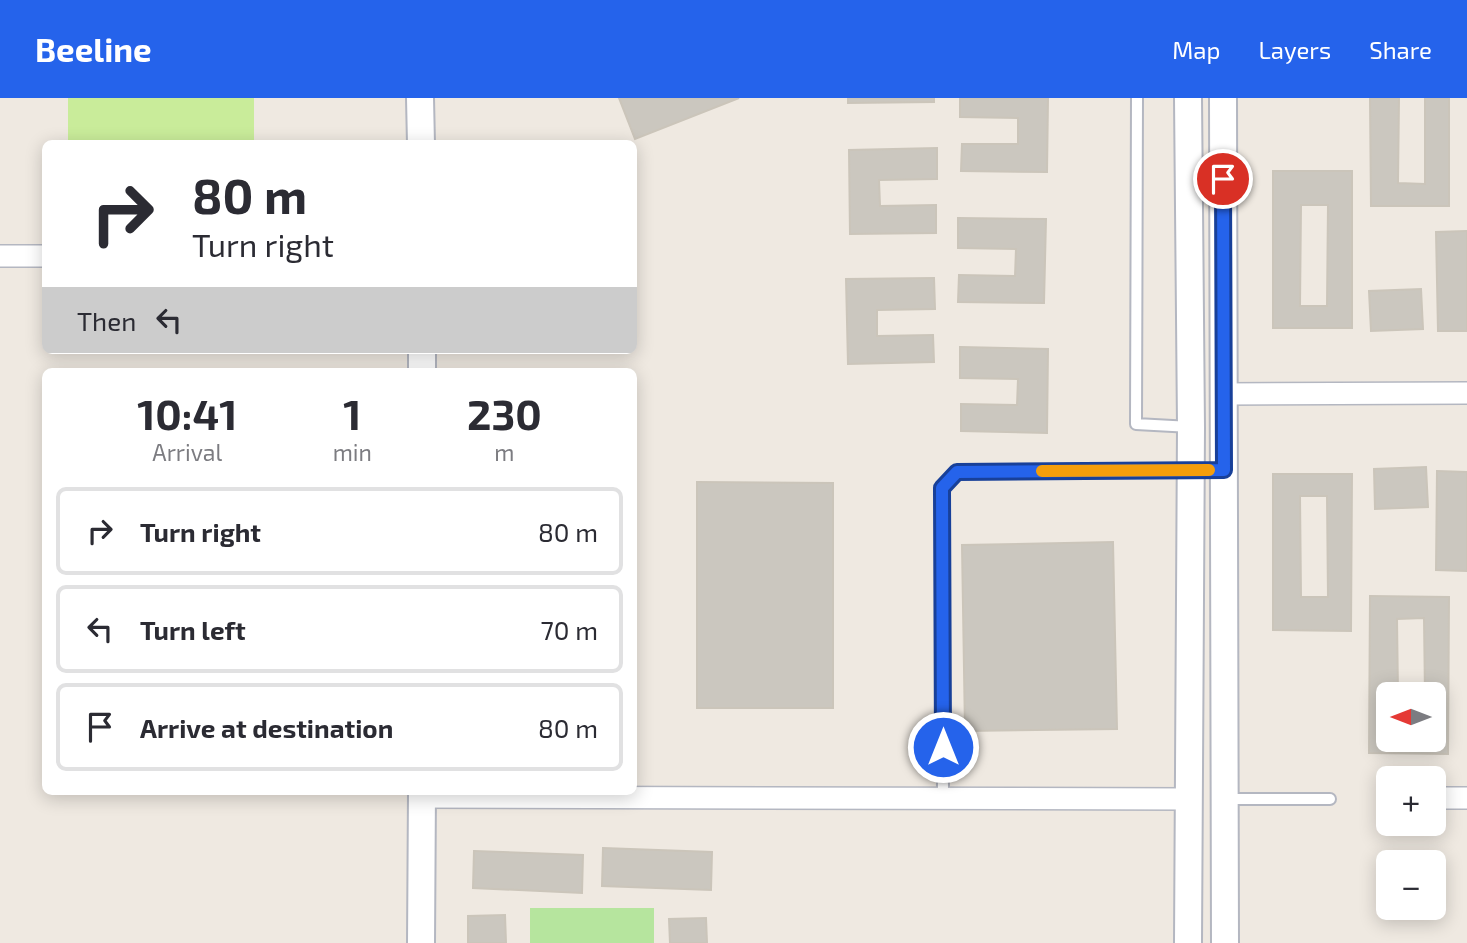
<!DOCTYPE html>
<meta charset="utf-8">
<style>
:root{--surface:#fff;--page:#f7f7f7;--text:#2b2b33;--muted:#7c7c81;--line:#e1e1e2;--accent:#2563eb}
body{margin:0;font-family:"Exo 2",sans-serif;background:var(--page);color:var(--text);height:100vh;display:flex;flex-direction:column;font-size:26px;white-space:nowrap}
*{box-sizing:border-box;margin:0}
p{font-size:23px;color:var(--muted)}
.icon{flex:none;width:38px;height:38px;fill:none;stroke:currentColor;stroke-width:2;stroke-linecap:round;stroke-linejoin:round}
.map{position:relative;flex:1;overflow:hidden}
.sheet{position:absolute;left:42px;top:270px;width:595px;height:427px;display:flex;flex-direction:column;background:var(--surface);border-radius:10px;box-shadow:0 4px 18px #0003}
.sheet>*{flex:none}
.top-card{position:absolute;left:42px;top:42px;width:595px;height:214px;border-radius:10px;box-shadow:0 4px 18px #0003;background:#fff;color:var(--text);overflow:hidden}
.needle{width:46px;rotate:270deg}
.fabs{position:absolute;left:1376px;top:584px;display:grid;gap:14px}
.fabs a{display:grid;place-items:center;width:70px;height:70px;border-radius:10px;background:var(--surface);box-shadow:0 4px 18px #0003;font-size:35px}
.pin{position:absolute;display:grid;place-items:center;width:60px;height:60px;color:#fff;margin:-30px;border:4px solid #fff;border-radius:50%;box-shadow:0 2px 7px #0007}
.me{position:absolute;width:77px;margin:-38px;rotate:0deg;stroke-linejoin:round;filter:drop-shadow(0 0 5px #0008)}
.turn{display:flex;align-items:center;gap:24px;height:147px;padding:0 35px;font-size:32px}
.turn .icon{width:91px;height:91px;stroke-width:2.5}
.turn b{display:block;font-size:49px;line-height:60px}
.then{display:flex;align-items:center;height:66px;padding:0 35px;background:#0003;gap:14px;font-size:26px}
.eta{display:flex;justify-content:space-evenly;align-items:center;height:119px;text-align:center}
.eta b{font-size:42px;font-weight:700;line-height:49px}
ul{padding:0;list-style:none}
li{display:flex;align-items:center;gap:21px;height:88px;margin:0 14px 10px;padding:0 21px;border:4px solid var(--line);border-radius:10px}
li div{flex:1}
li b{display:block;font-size:26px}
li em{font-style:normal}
header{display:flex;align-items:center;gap:42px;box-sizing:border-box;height:98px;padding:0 35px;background:var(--accent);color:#fff}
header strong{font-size:33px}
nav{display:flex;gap:38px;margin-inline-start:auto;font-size:24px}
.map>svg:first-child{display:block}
</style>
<header>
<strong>Beeline</strong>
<nav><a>Map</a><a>Layers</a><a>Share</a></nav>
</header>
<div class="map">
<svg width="1467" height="845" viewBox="0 0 1467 845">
<rect width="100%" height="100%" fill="#efe9e1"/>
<rect fill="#b6e59e" x="530" y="810" width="124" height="35"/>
<rect fill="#c9ec9a" x="68" y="0" width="186" height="45"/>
<g fill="#cbc7bf" stroke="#cbc5ba" stroke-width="2" fill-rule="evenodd">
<path d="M619,0H739L635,41Z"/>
<path d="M848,0H934V4L848,5Z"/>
<path d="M960,0H1048L1047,74L961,73L962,46H1018V20L960,19Z"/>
<path d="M1370,0H1399L1398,85L1425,86V0H1449V108H1371Z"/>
<path d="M937,50V81L879,82L880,108L936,107V135L850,136L849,52Z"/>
<path d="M1273,73H1352V230H1273ZM1301,107H1328L1327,208H1300Z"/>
<path d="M958,120L1046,121L1044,205L958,204L959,177L1015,178L1016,151L958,150Z"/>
<path d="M1467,133V233H1438L1436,134Z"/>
<path d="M934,180L935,211L877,212V238L933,237L934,264L848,266L846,181Z"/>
<path d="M1421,191L1423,231L1371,233L1369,193Z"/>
<path d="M960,249L1048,251L1047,335L961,333V306L1017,307L1018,281L960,280Z"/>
<path d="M1426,369L1428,409L1375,411L1374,371Z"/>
<path d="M1437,373L1467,374V473L1436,472Z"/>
<path d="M1273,376H1352L1351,533L1273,532ZM1300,398H1327L1328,499H1301Z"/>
<path d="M697,384L833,385V610H697Z"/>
<path d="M1113,444L1117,631L965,633L962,447Z"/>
<path d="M1370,498L1449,499L1448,656L1369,655ZM1424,520L1425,597H1433V642H1388V597H1398L1397,521Z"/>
<path d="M603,750L712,754L711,792L602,788Z"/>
<path d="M474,753L583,757L582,795L473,790Z"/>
<path d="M505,817L506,845H468V818Z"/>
<path d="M706,820L707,845H670L669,821Z"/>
</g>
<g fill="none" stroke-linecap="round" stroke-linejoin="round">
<g stroke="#b4b7c1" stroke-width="14">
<g id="service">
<path d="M1137,0L1136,326L1191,329"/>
<path d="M943,700L942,390L958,374L1224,372"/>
<path d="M1224,701H1330"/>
</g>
</g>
<g stroke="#b4b7c1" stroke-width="24">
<g id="minor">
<path d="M0,158H46"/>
<path d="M1224,296L1467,295"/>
<path d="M422,699L1190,701"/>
<path d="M1433,700H1467"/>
</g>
</g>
<g stroke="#b4b7c1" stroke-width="30">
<g id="tertiary">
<path d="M420,0L421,46"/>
<path d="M1223,0L1225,845"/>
<path d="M422,252V273"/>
<path d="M421,845L422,693"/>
<path d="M1188,845L1191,329L1188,0"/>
</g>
</g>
<use href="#service" stroke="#fff" stroke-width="10"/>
<use href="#minor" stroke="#fff" stroke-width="21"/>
<use href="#tertiary" stroke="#fff" stroke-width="26"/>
</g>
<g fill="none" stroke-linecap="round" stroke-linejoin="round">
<g stroke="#184099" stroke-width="18">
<path id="route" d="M943,649L942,390L957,374L1224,372L1223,81"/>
</g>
<use href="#route" stroke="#2563eb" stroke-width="12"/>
<path stroke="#f59e0b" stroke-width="12" d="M1042,373L1209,372"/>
</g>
</svg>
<div class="fabs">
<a><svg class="needle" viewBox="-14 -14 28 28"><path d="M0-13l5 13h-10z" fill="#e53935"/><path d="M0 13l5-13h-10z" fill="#7c7c81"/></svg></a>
<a>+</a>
<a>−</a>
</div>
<div class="pin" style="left:1223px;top:81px;background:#d93025"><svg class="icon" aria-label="arrive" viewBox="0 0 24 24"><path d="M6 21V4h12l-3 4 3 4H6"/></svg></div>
<svg class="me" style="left:943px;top:649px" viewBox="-20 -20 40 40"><circle r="17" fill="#2563eb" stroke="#fff" stroke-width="3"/><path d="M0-11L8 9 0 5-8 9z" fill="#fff"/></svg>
<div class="top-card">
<div class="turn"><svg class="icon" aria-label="right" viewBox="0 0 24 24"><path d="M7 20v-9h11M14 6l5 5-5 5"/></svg><div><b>80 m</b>Turn right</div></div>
<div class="then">Then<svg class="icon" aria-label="left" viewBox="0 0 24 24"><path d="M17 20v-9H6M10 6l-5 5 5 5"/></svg></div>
</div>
<section class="sheet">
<div class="eta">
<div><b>10:41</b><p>Arrival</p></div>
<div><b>1</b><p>min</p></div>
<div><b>230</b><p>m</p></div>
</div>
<ul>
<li><svg class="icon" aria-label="right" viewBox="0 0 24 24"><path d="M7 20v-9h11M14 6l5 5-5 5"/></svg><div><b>Turn right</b></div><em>80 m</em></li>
<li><svg class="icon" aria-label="left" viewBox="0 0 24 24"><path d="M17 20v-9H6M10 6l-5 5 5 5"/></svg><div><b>Turn left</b></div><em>70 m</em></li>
<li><svg class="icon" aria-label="arrive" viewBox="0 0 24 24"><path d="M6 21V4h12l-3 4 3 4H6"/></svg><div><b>Arrive at destination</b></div><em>80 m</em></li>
</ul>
</section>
</div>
